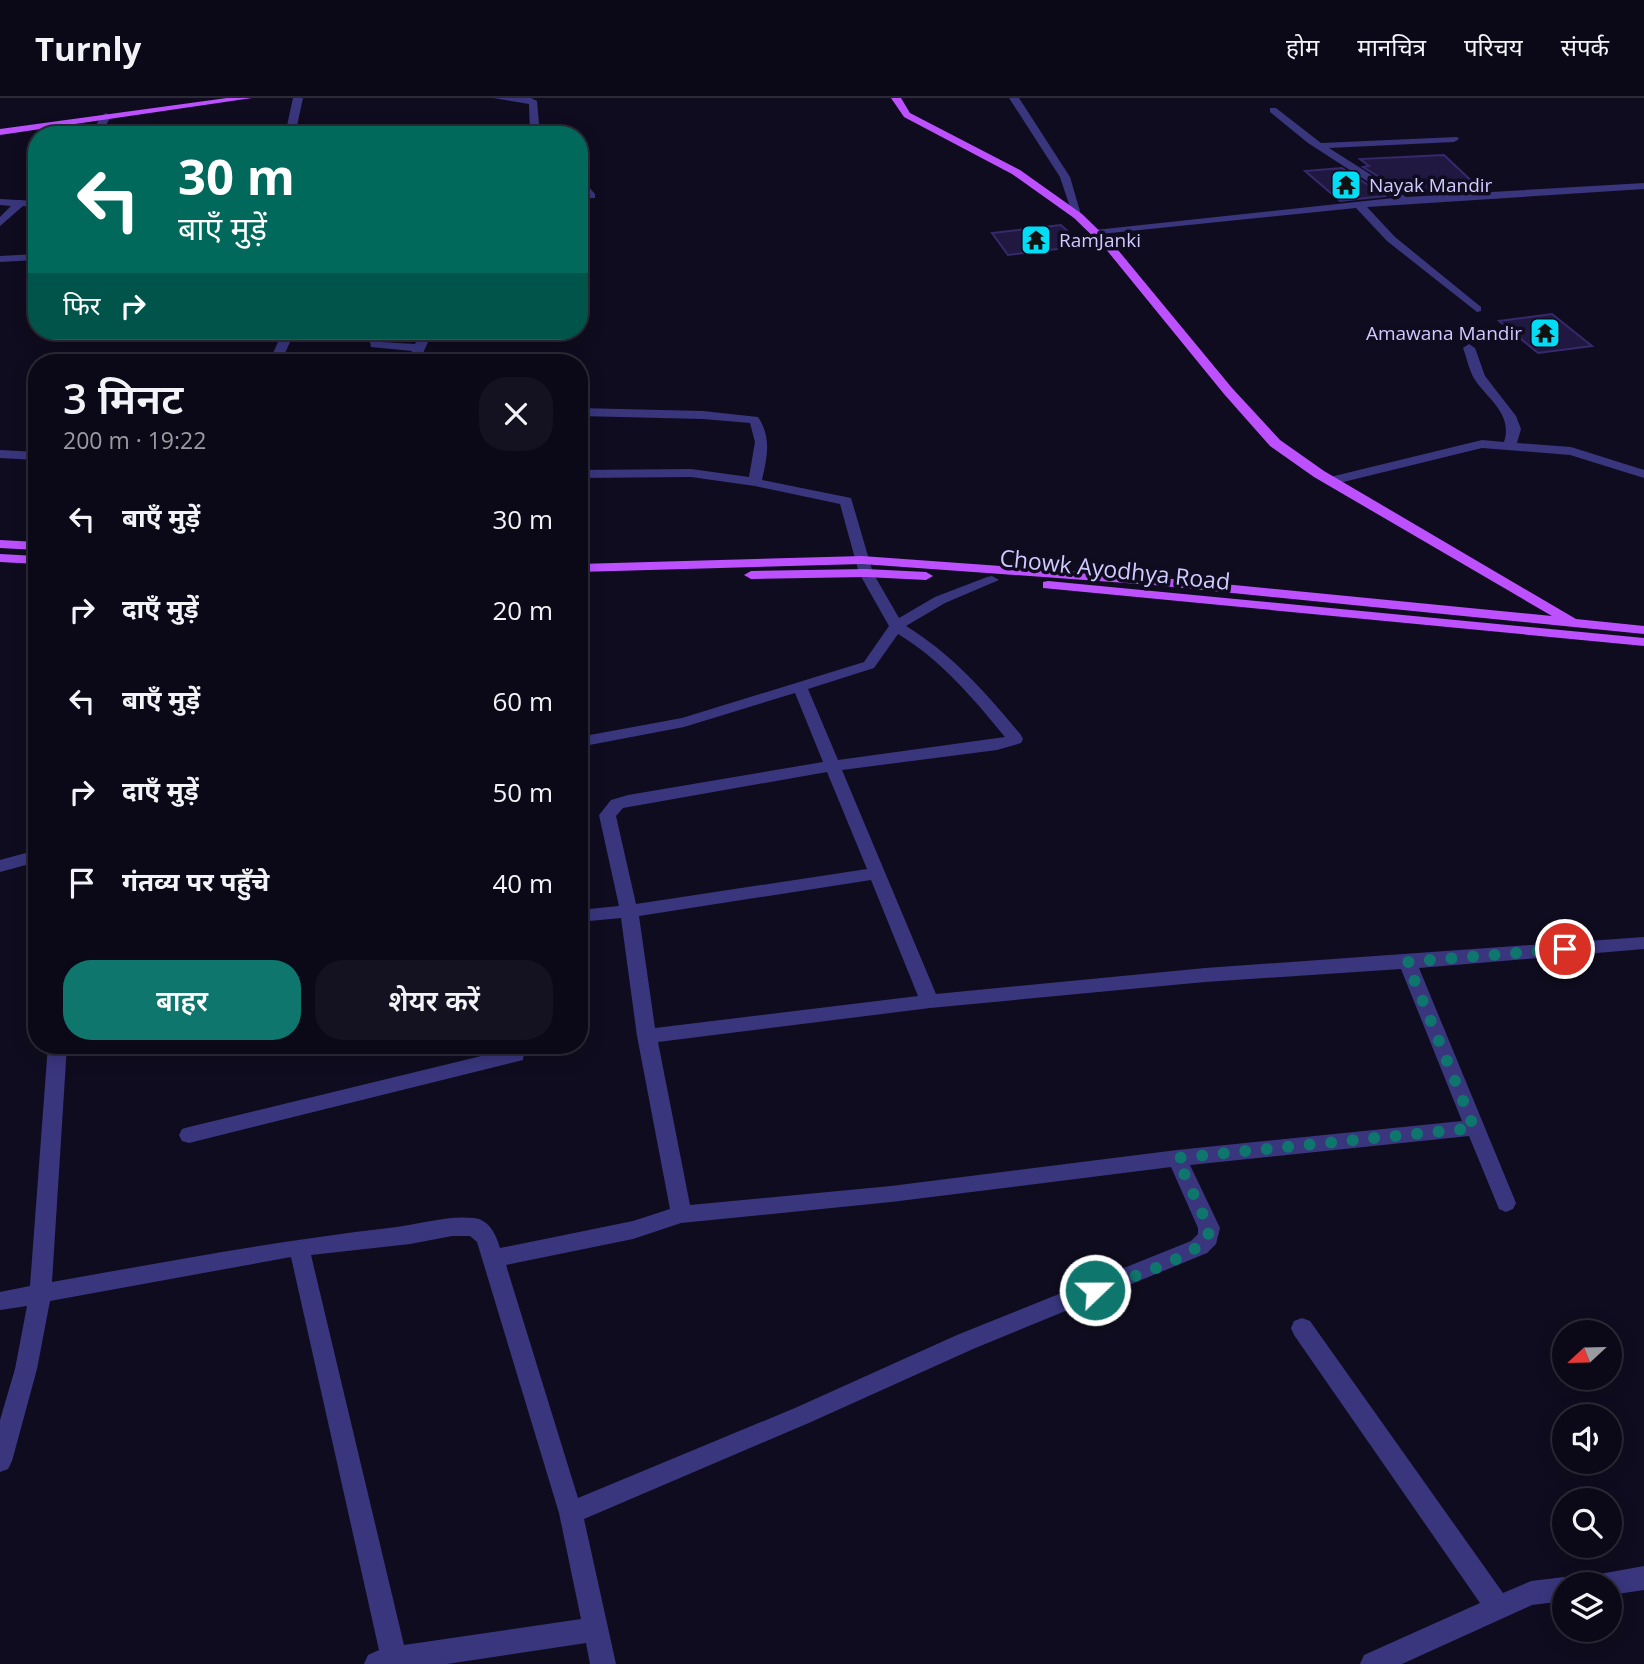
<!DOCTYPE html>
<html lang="hi">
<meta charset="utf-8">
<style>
:root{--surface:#0b0917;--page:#141220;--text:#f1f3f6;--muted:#9a9aa1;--line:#2b2a36;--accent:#0f766e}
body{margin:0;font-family:"Open Sans","Noto Sans Devanagari",sans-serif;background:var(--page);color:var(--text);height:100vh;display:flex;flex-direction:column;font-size:26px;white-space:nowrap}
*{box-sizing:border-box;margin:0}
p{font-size:23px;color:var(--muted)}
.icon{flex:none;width:38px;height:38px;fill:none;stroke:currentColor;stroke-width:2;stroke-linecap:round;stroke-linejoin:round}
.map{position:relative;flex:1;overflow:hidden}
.side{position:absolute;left:28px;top:256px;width:560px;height:700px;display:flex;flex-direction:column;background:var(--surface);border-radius:28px;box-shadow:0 4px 18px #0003,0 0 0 2px var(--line)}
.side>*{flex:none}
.guide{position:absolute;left:28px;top:28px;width:560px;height:214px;border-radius:28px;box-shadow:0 4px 18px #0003,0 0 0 2px var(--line);background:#00695c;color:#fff;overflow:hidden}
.needle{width:46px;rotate:248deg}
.buttons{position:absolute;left:1552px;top:1222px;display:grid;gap:14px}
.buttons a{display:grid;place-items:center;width:70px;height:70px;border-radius:50%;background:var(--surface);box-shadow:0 4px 18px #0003,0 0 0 2px var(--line);font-size:35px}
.pin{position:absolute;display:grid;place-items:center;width:60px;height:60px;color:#fff;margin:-30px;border:4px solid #fff;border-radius:50%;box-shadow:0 2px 7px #0007}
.me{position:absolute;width:77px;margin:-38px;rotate:68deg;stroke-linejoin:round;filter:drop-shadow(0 0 5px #0008)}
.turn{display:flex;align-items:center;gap:24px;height:147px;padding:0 35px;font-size:32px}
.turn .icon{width:91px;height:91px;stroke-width:2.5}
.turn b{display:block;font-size:49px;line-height:60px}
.then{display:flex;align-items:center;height:66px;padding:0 35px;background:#0003;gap:14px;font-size:26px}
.round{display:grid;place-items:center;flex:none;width:74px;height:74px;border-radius:28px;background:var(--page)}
.overview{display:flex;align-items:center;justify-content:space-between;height:119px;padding:0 35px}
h1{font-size:42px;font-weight:600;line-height:52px}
.button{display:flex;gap:14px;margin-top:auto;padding:14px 35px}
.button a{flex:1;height:80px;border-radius:28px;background:var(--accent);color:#fff;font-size:28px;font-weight:600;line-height:80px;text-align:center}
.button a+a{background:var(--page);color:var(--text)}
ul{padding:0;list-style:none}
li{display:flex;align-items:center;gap:21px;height:91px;padding:0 35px}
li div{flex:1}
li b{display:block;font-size:26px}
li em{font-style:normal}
header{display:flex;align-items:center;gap:42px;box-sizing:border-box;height:98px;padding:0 35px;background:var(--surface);border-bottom:2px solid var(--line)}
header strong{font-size:33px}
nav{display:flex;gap:38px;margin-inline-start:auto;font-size:24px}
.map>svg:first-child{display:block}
</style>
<header>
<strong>Turnly</strong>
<nav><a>होम</a><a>मानचित्र</a><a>परिचय</a><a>संपर्क</a></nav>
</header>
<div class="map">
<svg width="1644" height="1566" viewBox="0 0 1644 1566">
<rect width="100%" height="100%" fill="#0f0c1f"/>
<g fill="#201840" stroke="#36296c" stroke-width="2">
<path d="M1444,57L1481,92L1407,96L1363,69L1369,68L1360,61Z"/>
<path d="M1342,70L1385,98L1340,103L1305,73Z"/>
<path d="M1061,127L1083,148L1008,157L992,135Z"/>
<path d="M1552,216L1592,248L1538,255L1499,223Z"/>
</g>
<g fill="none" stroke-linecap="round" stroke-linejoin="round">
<g fill="#39367e" fill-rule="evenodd">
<path d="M293,0H303L295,37H285Z"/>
<path d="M493,0H531L537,3L540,37H530L529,6Z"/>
<path d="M1009,0H1019L1070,79L1082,120L1073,118L1060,79Z"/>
<path d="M1270,10H1276L1321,45L1457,39L1459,41L1454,44L1329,50L1406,99L1644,85V91L1367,109L1395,139L1481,209V213L1477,214L1387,143L1356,110L1091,137V133L1095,132L1393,100L1308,45L1270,14Z"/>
<path d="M106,15L111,18L101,37H91L101,18Z"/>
<path d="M579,78L595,96V100H587L579,89Z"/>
<path d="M0,101L37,103V109L23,108L0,128V119L11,108L0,107Z"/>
<path d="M37,156V162L0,164V158Z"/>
<path d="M283,233H295L281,264H269Z"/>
<path d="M368,233H380L381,244L415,246L421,233H433L419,264H407L412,253L371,249Z"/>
<path d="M1469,246L1475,250L1485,278L1516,318L1521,331L1517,345L1571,349L1644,372V380L1570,357L1482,350L1331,387L1326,386V380L1482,342L1504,344C1513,317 1489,302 1475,282C1469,273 1467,260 1463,250Z"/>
<path d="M579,310L703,313L758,319C772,340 767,359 762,382L851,400L873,475L899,520L935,499L987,479L992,478L999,482L945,505L906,528C952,556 987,596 1021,637L1023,641L1021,645L997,652L842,672L936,896L1205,870L1644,839V851L1419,870L1516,1105L1513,1111L1506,1114L1499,1111L1469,1038L1190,1067L1220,1130L1216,1146L1207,1155L973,1251L811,1324L584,1421L616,1566H590L586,1545L447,1566H364L368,1557L379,1552L291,1159L50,1203L37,1271L12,1363L8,1371L0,1374V1322L15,1271L27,1208L0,1212V1194L30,1188L48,947H67L52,1184C164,1164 276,1143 389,1130C417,1127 447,1117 474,1120C490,1122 496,1137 500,1150L633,1123L670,1111L637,938L621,820L579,824V812L619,808L599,717L611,702L628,697L823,664L795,595L684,629L579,649V639L682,620L864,564L889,528L859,475L840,406L755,388L691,379L579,380V372L691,371L749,379L755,344L750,325L703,321L579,318ZM898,536C941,562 973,600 1005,639L838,662L808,591L874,570ZM827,674L867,771L636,806L616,718L623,710ZM871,782L918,898L655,930L639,818ZM1401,871L1462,1023L1177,1052L891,1088L690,1107L658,944L930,910L1205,884ZM1171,1069L1198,1130V1136L1191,1143L957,1237L795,1310L578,1400L506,1167L633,1141L681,1125L891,1104ZM452,1138H470L477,1144L559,1415L581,1521L404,1547L311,1157L410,1146Z"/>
<path d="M0,352L37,354V362L0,360Z"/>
<path d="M37,752V764L0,774V762Z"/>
<path d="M507,947H525L523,962L189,1045L182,1043L179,1037L182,1031L189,1029L506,952Z"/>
<path d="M1302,1220L1310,1223L1503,1495L1531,1483L1564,1479L1574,1486H1564V1503L1532,1507L1402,1566H1360L1364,1557L1480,1505L1294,1237L1291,1230L1294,1223Z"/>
<path d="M1644,1468V1492L1610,1497V1486H1591L1594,1477Z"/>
</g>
<g fill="#bd51ff" fill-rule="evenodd">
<path d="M227,0H252L0,37V31Z"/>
<path d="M891,0H901L910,15L1020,72L1082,116L1113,146L1232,290L1280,342L1324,373L1576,521L1644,528V536L1153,487L862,466L579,474V466L862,458L1153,479L1552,518L1314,379L1270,348L1224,296L1105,150L1074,120L1012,76L904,19Z"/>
<path d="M0,442L37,444V452L0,450Z"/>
<path d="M0,456L37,458V466L0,464Z"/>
<path d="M866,471L926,474L933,478L926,482L866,479L751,481L744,477L751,473Z"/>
<path d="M1048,483L1644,540V548L1043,490V484Z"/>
</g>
</g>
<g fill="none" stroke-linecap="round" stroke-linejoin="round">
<path stroke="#0f766e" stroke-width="12" stroke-dasharray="0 21.6" d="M1095,1192C1129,1179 1183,1165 1208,1140L1209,1130L1177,1060L1474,1030L1407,864L1565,851"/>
</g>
<defs>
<g id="temple-square" transform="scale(1.575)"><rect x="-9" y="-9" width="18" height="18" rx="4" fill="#00ddf5" stroke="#0f0c1f"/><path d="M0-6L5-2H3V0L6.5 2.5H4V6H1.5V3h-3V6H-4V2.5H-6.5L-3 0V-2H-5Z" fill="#111"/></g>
</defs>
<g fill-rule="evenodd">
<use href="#temple-square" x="1346" y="87"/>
<use href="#temple-square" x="1036" y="142"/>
<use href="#temple-square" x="1545" y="235"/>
</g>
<g text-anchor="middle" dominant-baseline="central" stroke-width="7" stroke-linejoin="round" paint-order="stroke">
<g font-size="19" fill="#d0caff" stroke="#0f0c1f" text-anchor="start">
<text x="1369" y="87">Nayak Mandir</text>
<text x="1059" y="142">RamJanki</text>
<text x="1522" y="235" text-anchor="end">Amawana Mandir</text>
</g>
<g font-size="23" fill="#d0caff" stroke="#0f0c1f">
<text transform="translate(1115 471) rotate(6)">Chowk Ayodhya Road</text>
</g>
</g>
</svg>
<div class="buttons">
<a><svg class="needle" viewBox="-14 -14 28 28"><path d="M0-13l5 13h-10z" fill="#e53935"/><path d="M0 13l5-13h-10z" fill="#9a9aa1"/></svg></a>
<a><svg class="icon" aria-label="sound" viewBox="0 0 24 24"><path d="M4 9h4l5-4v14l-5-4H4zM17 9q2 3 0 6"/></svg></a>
<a><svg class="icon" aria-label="search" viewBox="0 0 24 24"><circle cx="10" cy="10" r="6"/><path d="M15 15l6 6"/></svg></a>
<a><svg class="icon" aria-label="layers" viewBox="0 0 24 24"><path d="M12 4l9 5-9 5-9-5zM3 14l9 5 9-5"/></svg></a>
</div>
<div class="pin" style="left:1565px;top:851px;background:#d93025"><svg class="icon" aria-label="arrive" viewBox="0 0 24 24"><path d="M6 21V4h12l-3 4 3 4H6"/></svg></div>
<svg class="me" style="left:1095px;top:1192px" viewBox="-20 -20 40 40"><circle r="17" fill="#0f766e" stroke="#fff" stroke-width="3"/><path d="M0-11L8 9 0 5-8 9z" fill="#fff"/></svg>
<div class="guide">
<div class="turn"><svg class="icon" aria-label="left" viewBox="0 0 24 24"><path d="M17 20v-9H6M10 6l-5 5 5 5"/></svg><div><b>30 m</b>बाएँ मुड़ें</div></div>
<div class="then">फिर<svg class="icon" aria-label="right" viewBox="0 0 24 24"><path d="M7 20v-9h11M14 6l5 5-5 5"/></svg></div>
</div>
<section class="side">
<div class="overview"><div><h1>3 मिनट</h1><p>200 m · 19:22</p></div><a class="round"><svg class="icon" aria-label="close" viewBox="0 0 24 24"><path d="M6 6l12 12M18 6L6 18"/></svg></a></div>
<ul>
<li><svg class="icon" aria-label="left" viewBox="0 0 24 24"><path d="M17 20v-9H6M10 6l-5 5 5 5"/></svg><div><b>बाएँ मुड़ें</b></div><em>30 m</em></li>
<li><svg class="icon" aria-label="right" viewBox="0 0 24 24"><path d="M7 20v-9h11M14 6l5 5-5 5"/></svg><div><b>दाएँ मुड़ें</b></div><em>20 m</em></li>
<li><svg class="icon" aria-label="left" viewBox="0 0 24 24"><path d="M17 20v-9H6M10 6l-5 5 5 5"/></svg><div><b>बाएँ मुड़ें</b></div><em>60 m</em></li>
<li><svg class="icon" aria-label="right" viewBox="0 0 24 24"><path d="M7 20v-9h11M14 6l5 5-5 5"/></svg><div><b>दाएँ मुड़ें</b></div><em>50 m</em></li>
<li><svg class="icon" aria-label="arrive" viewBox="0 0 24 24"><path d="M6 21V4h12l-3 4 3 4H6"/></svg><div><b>गंतव्य पर पहुँचे</b></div><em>40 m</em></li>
</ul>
<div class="button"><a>बाहर</a><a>शेयर करें</a></div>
</section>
</div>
